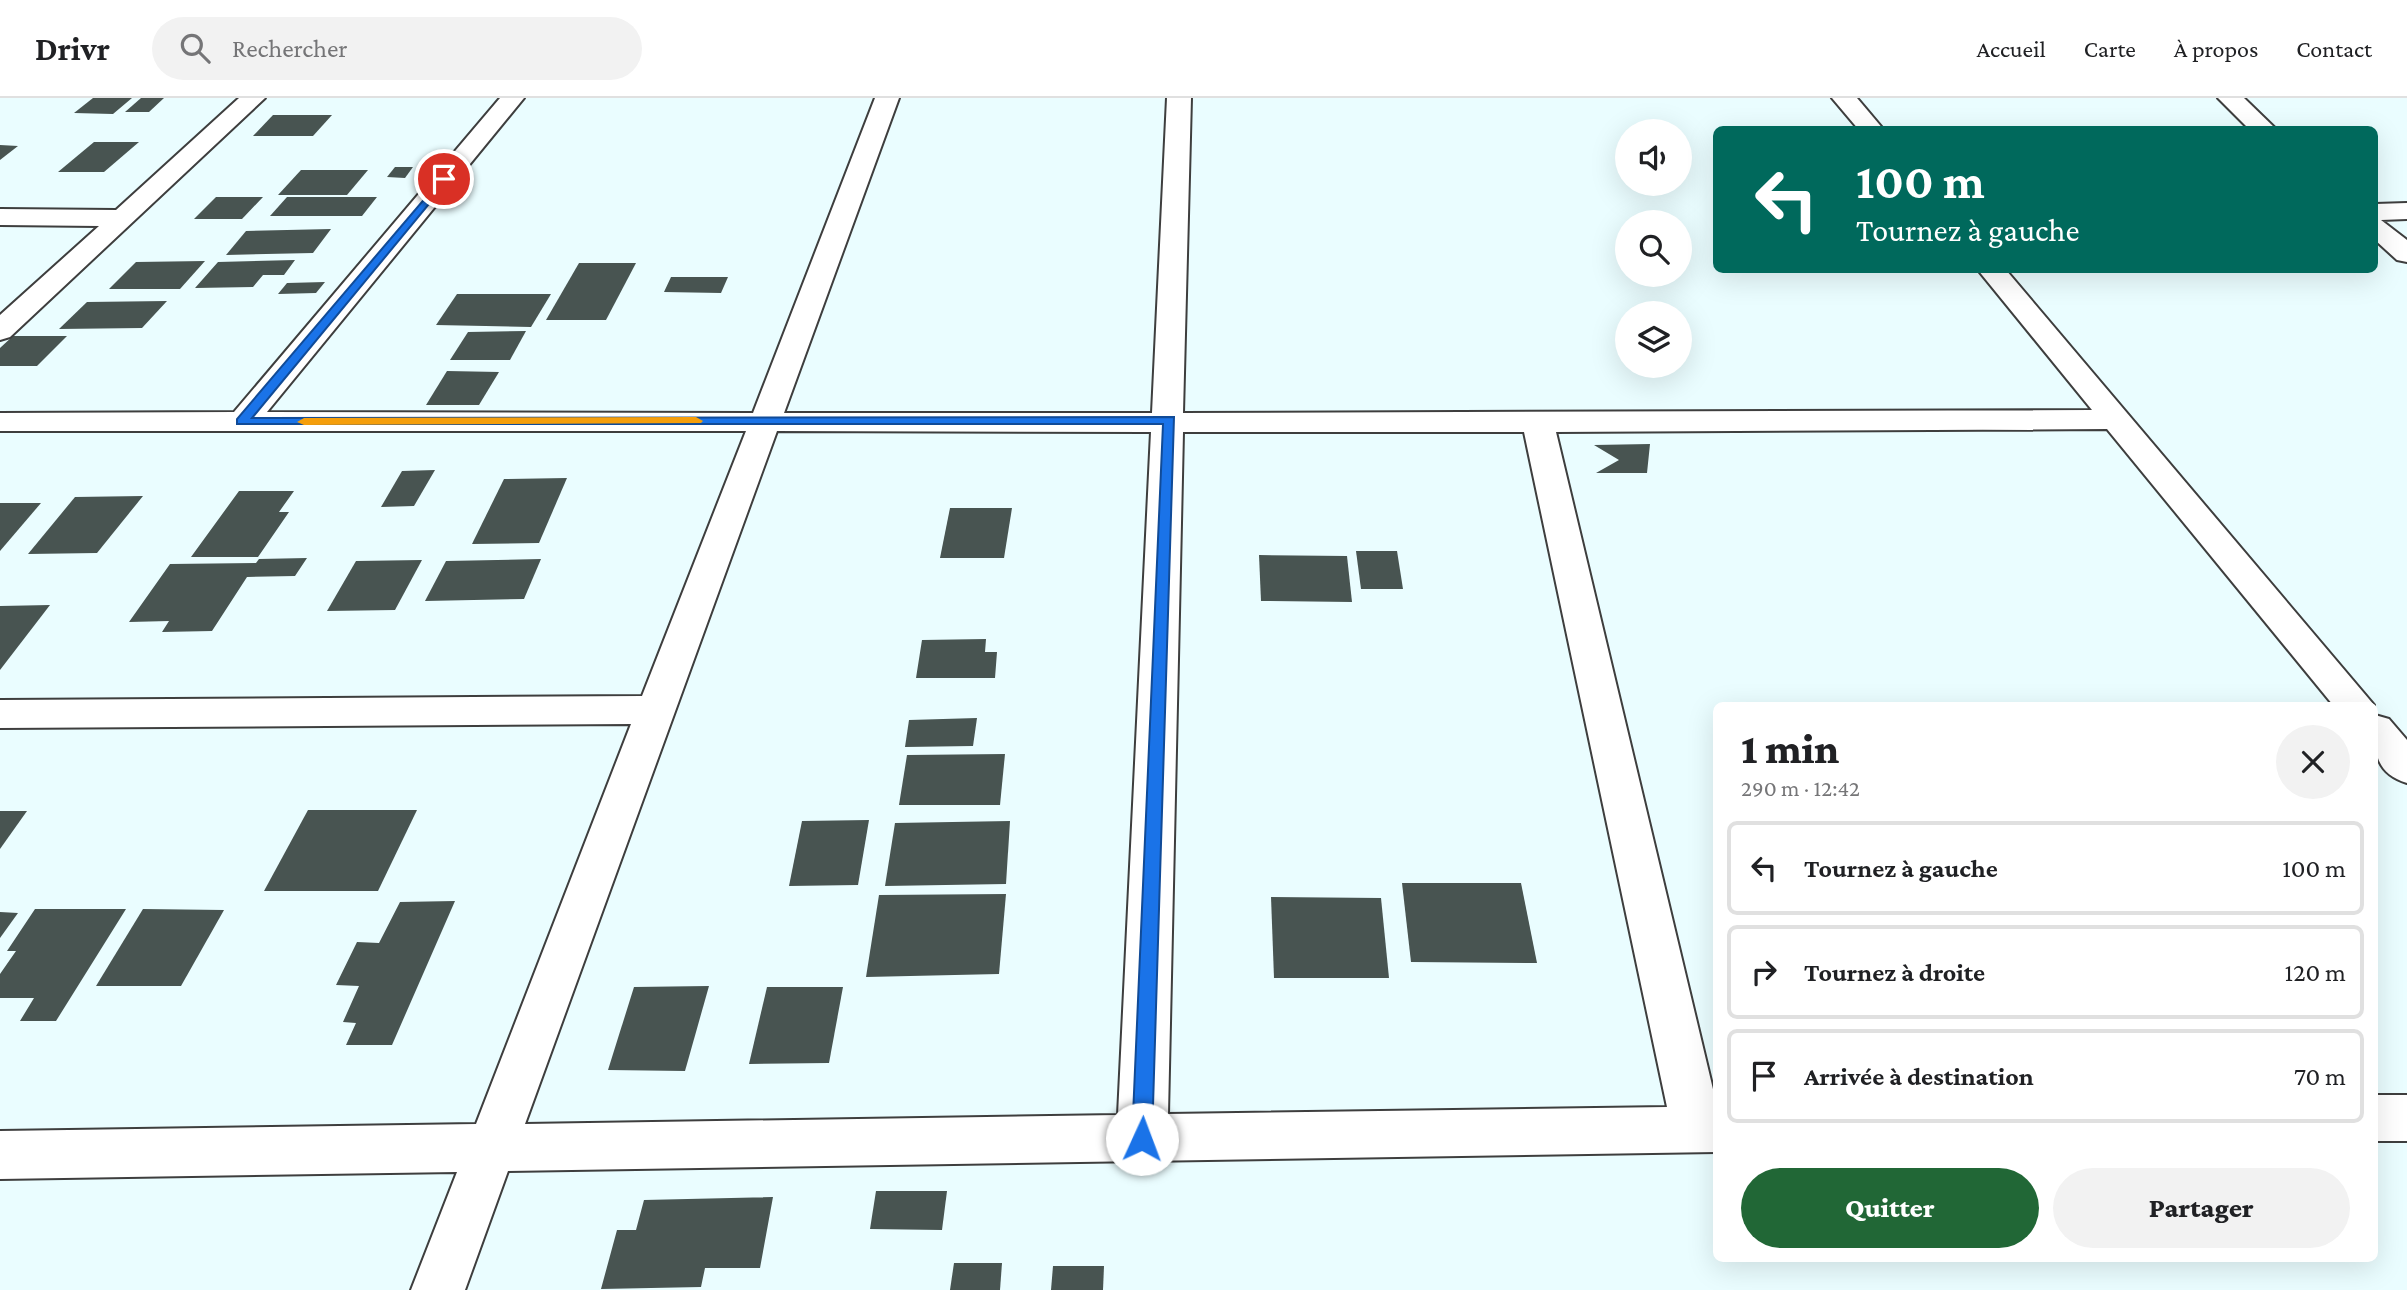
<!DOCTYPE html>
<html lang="fr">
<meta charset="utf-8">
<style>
:root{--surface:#fff;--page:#f2f2f2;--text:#202124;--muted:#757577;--line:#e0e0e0;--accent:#216736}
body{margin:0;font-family:"Crimson Pro",serif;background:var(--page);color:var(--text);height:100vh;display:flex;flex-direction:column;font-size:26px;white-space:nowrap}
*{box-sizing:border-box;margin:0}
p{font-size:23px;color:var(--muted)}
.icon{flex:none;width:38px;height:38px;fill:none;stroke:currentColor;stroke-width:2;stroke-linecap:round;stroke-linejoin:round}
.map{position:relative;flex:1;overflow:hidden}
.side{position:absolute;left:1713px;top:604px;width:665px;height:560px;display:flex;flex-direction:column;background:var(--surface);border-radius:10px;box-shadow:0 7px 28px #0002}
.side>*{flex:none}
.guide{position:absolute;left:1713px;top:28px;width:665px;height:147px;border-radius:10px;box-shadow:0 7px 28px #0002;background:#00695c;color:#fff;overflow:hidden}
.buttons{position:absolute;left:1615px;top:21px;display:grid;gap:14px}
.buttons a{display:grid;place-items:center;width:77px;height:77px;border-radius:50%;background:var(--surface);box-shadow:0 7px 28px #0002;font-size:35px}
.pin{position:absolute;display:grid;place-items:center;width:60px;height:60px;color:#fff;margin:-30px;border:4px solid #fff;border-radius:50%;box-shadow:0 2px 7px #0007}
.me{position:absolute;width:77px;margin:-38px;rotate:2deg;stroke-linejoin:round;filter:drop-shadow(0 0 5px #0008)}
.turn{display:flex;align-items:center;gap:24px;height:147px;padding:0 28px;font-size:32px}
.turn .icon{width:91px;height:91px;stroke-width:2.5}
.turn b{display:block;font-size:49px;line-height:60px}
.round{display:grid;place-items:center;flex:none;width:74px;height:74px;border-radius:37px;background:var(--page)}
.headline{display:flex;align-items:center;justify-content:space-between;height:119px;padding:0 28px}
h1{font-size:42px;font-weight:800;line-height:52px}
.action{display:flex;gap:14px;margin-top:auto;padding:14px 28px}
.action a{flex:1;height:80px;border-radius:42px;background:var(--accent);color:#fff;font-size:28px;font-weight:800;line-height:80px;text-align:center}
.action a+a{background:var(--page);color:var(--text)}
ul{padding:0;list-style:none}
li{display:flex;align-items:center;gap:21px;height:94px;margin:0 14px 10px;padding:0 14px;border:4px solid var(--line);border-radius:10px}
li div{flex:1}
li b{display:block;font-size:26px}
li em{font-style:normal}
header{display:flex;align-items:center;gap:42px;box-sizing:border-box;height:98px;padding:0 35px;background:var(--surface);border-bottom:2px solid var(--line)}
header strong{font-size:33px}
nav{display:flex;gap:38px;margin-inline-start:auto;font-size:24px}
.search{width:490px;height:63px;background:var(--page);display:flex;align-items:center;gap:18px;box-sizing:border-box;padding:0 24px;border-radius:38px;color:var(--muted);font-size:26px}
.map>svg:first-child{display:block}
</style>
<header>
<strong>Drivr</strong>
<div class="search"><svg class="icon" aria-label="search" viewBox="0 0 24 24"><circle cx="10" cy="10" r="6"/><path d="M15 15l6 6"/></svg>Rechercher</div>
<nav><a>Accueil</a><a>Carte</a><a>À propos</a><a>Contact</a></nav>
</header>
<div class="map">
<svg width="2407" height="1192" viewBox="0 0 2407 1192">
<rect width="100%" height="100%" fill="#eafdff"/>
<g fill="#485451">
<path d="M93,0H132L113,16L74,15Z"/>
<path d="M141,0H164L149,14H125Z"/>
<path d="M273,17H332L313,38H253Z"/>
<path d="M94,44H139L104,74H58Z"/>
<path d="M0,47L18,48L0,62Z"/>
<path d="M395,69H413L405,80L387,79Z"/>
<path d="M301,72H368L347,97H278Z"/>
<path d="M216,99H263L242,121H194Z"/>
<path d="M287,99H377L362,118H270Z"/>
<path d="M331,131L313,155L226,157L246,133Z"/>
<path d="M295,162L284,177H263L253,189L195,190L218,164Z"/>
<path d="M205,163L180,191H109L136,164Z"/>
<path d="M579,165H636L606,222H546Z"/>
<path d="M671,179H728L721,195L664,194Z"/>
<path d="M325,184L316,195L278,196L287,185Z"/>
<path d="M457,196H551L531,229L436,227Z"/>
<path d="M167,203L142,230L59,231L87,204Z"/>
<path d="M526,233L510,262H450L468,234Z"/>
<path d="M13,238H67L37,268H0V250Z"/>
<path d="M447,273L499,274L479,307H426Z"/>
<path d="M1650,346L1647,375H1596L1619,362L1594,347Z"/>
<path d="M435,372L414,408L381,409L402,373Z"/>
<path d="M567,380L539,445L472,446L504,381Z"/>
<path d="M239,393H294L279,414H289L258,459H191Z"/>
<path d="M143,398L97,455L28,456L75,399Z"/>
<path d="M0,405H41L0,453Z"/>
<path d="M950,410H1012L1004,460H940Z"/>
<path d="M1356,453H1397L1403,491H1361Z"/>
<path d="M1259,457L1347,458L1352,504L1261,503Z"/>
<path d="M307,460L295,478L247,479L212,533L162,534L169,523L129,524L170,466L256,465L259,461Z"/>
<path d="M541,461L524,501L425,503L446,463Z"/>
<path d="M422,462L395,512L327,513L356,463Z"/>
<path d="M50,507L0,572V508Z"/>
<path d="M986,541L985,554H997L995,580H916L922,542Z"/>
<path d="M977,620L973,648L905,649L909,622Z"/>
<path d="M1005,656L1000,707H899L907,657Z"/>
<path d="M308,712H417L378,793H264Z"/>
<path d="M0,713H27L0,751Z"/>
<path d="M869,722L858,787L789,788L802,723Z"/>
<path d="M1010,723L1006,786L885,788L895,725Z"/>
<path d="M1402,785H1521L1537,865L1411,864Z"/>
<path d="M1006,796L999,876L866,879L879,797Z"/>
<path d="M1271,799L1381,800L1389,880H1274Z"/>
<path d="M455,803L392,947H346L356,925L343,924L359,888L336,887L357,844L379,845L400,804Z"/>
<path d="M35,811H126L56,923H20L34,900H0V876L16,853H7Z"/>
<path d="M143,811L224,812L181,888H96Z"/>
<path d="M0,814L18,815L0,840Z"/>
<path d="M709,888L685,973L608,972L634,889Z"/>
<path d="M767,889H843L829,965L749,966Z"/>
<path d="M876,1093H947L942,1132L870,1131Z"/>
<path d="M773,1099L760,1170H705L701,1189L601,1191L617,1132H636L644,1102Z"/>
<path d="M954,1165H1002L1000,1192H950Z"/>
<path d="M1053,1168H1104L1103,1192H1051Z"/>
</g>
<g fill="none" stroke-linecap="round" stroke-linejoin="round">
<g stroke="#3e3e3e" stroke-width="4">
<g id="minor">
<path d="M239,0H265L10,239L0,242V217L99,128L0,127V111L116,112Z"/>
<path d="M500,0H524L267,314L753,315L875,0H899L784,315H1152L1167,0H1191L1183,315L2092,312L1978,172H2006L2374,607H2333L2107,331L1556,334L1717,1008V1054L508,1073L465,1192H411L457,1074L0,1081V1033L476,1026L631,626L0,630V602L642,598L746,333H0V315L234,314ZM777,333L1151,334L1118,1017L525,1026ZM1183,334H1524L1667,1009L1168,1016Z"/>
<path d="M1832,0H1857L1884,32H1859Z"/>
<path d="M2218,0H2244L2277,32H2250Z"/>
<path d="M2407,105V121L2381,122L2407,142V164L2397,162L2375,142V106Z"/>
<path d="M2375,617L2389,621L2407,642V685C2371,674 2375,648 2375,617Z"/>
<rect x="2375" y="997" width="32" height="46"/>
</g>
</g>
<use href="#minor" fill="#fff" fill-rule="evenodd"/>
</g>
<path fill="#1a73e8" stroke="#114b97" stroke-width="2" d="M444,78L449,81L448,83L252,320L1174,319L1152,1041L1149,1048L1142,1050L1135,1048L1132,1041L1163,326H237V321Z"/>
<path fill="#f59e0b" d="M696,319L703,323L701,325L304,327L297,324L304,320Z"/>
</svg>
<div class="buttons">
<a><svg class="icon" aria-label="sound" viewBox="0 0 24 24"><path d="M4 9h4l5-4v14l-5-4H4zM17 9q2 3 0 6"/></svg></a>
<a><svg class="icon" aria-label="search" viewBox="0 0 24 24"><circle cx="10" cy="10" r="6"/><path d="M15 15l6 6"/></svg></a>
<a><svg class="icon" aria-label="layers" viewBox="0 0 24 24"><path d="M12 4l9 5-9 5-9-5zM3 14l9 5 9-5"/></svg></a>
</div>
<div class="pin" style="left:444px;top:81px;background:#d93025"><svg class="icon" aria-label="arrive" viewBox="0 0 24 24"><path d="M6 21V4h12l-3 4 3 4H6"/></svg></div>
<svg class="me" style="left:1142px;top:1041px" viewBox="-20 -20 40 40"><circle r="19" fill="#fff"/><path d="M0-13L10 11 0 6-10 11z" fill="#1a73e8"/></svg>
<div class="guide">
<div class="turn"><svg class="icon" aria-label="left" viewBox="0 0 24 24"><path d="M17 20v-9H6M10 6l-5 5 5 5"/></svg><div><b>100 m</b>Tournez à gauche</div></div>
</div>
<section class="side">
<div class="headline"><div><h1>1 min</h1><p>290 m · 12:42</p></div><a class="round"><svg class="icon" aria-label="close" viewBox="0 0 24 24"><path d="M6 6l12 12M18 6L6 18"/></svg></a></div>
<ul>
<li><svg class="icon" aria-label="left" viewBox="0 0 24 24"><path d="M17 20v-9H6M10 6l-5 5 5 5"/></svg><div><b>Tournez à gauche</b></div><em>100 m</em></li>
<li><svg class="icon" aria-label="right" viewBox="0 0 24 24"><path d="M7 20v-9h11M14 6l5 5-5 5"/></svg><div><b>Tournez à droite</b></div><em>120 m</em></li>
<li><svg class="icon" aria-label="arrive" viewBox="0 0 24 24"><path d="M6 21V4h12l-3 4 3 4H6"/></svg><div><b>Arrivée à destination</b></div><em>70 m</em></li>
</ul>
<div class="action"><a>Quitter</a><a>Partager</a></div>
</section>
</div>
